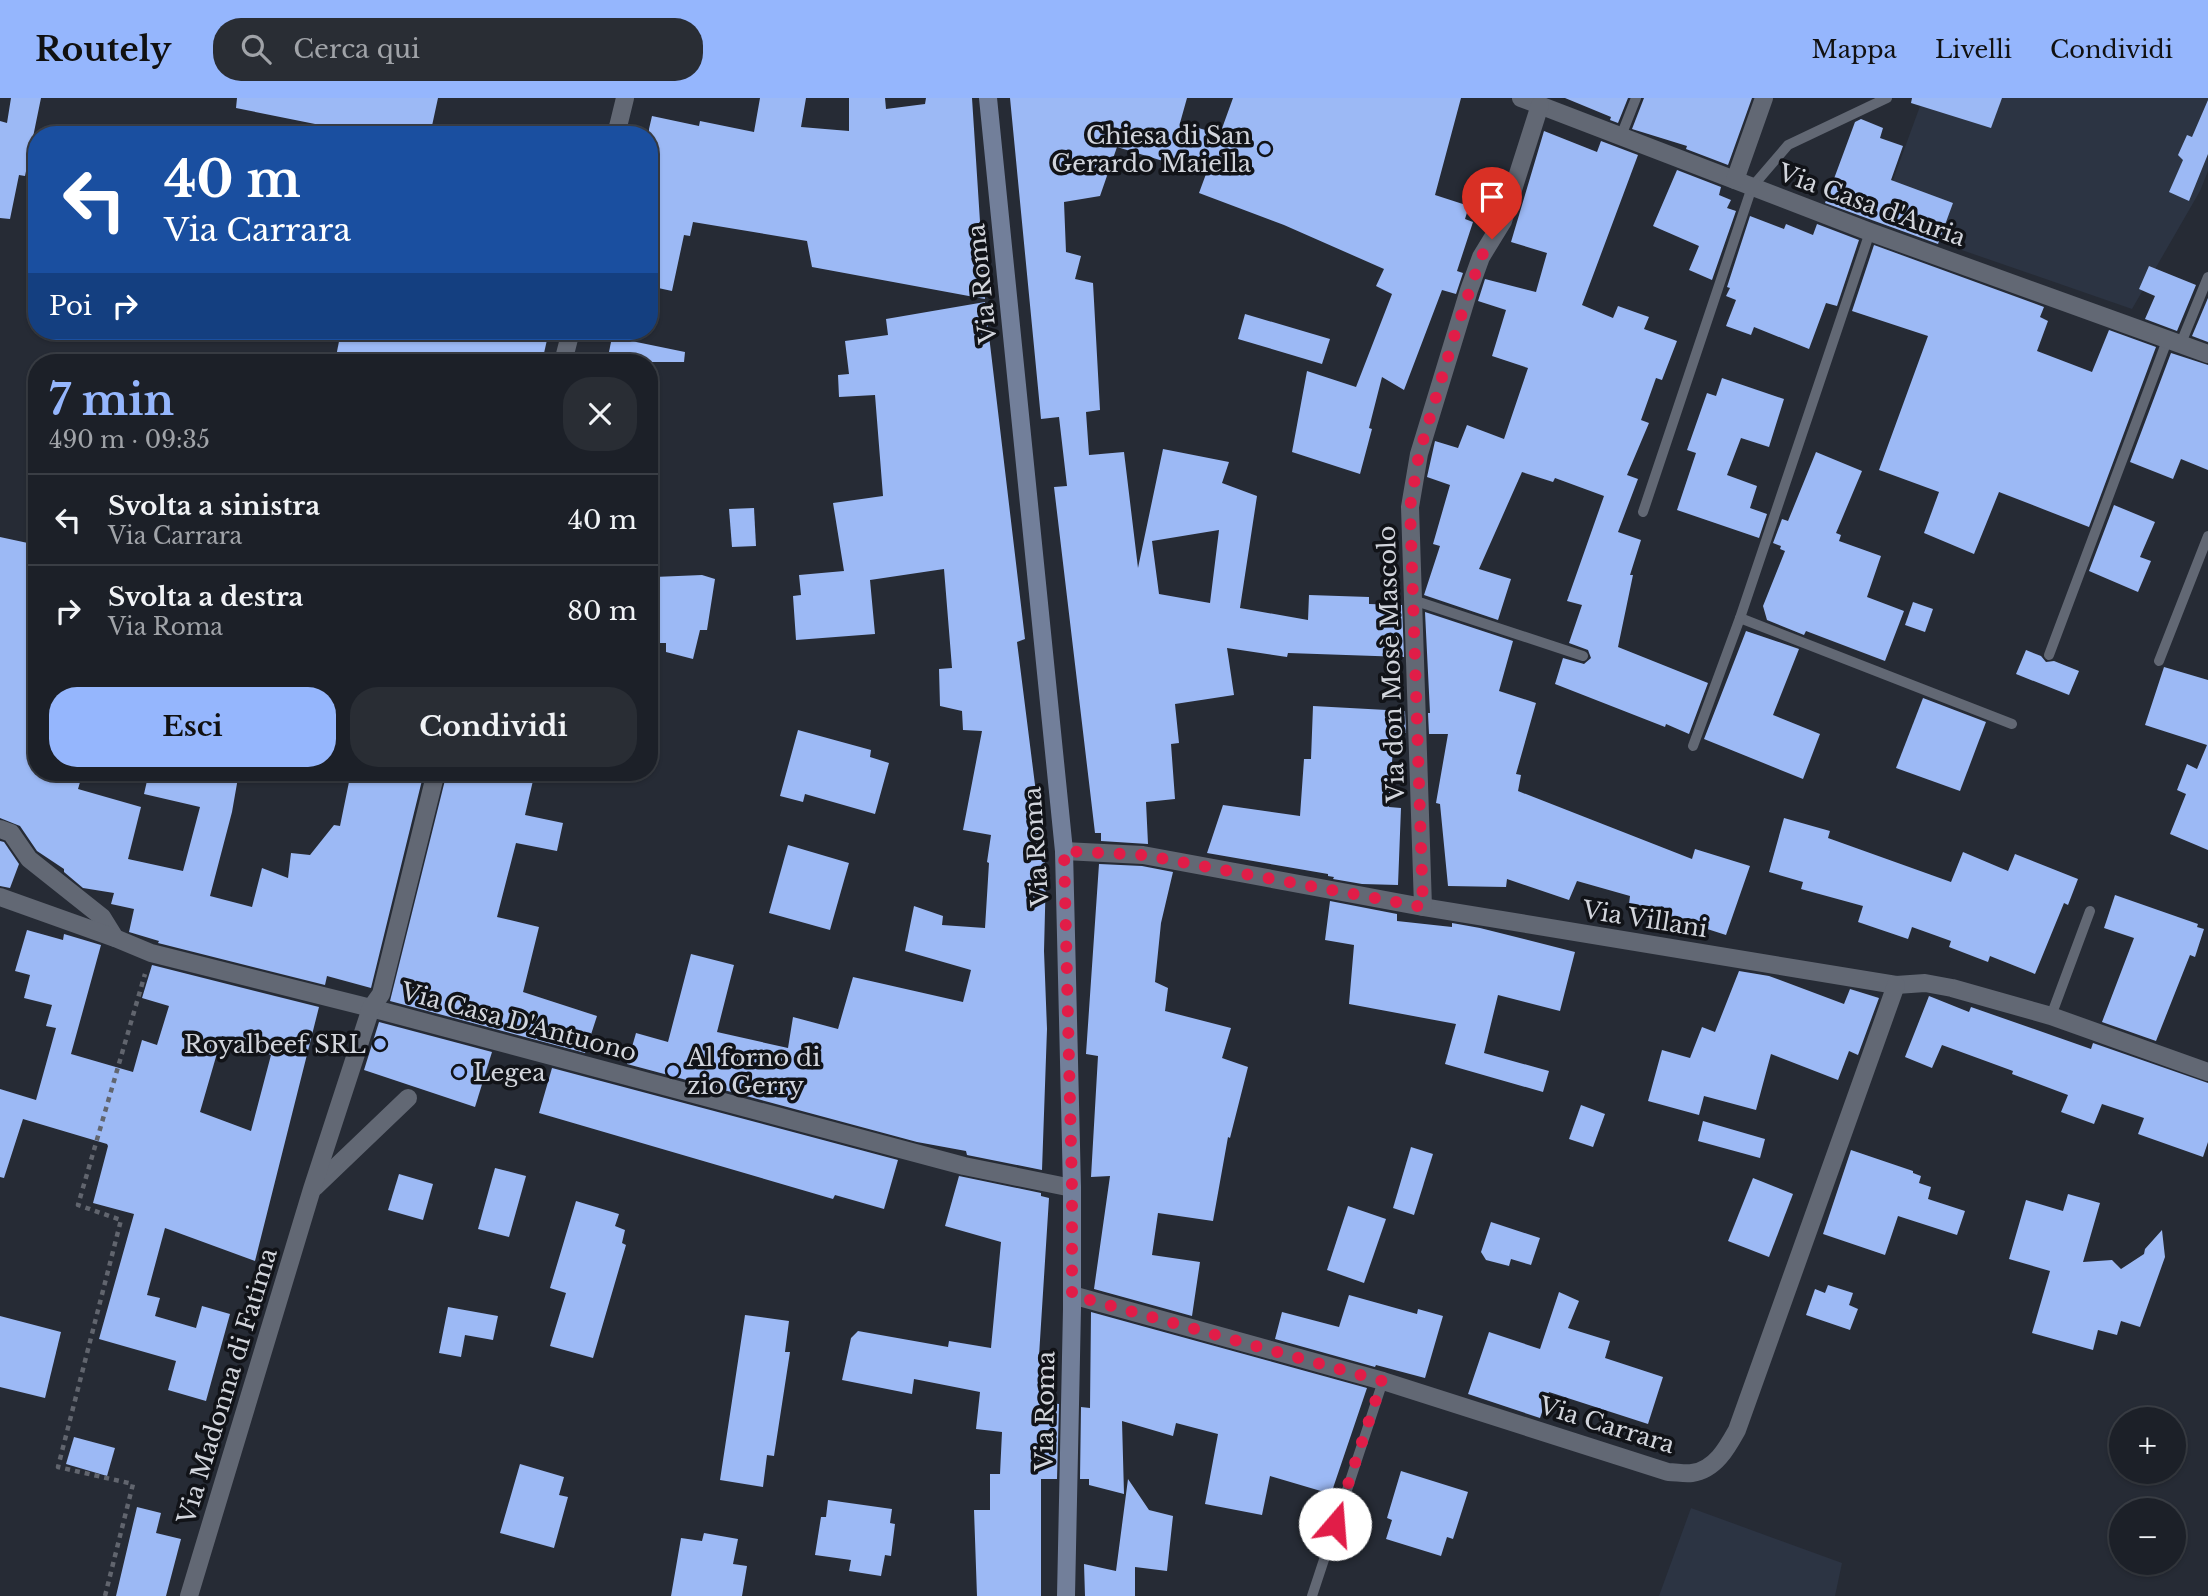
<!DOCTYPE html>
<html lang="it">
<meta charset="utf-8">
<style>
:root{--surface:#1c2028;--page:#292d34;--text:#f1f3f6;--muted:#a0a3a8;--line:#3a3e45;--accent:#95b6fd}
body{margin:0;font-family:"Libre Baskerville",serif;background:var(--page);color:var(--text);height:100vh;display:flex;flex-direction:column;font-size:26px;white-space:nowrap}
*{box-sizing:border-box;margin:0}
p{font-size:23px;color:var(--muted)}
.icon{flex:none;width:38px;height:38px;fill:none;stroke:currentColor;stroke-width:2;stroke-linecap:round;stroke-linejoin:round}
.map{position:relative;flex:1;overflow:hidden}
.sheet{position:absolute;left:28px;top:256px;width:630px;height:427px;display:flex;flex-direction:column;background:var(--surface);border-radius:28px;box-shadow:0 2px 5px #0004,0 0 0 2px var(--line)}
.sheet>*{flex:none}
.banner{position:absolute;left:28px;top:28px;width:630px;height:214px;border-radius:28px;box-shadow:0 2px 5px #0004,0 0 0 2px var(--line);background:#1a4fa0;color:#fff;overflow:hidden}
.fabs{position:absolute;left:2109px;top:1309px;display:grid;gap:14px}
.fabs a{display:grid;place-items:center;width:77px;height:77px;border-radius:50%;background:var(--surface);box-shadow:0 2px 5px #0004,0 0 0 2px var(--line);font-size:35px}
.pin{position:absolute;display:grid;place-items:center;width:60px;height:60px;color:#fff;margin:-72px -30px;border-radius:50% 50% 50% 0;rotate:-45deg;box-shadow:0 0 7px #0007}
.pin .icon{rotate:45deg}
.me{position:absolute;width:77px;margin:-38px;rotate:18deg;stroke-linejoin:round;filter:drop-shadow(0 0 5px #0008)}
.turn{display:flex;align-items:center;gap:24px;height:147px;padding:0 21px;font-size:32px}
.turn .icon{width:91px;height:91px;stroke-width:2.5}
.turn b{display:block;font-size:49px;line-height:60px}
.then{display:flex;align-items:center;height:66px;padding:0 21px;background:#0003;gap:14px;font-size:26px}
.round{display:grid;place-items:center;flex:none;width:74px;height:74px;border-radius:28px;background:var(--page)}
.headline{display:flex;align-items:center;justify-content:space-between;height:119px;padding:0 21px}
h1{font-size:42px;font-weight:800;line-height:52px;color:var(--accent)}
.primary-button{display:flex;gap:14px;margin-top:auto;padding:14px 21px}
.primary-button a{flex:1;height:80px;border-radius:28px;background:var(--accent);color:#111;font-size:28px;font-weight:800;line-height:80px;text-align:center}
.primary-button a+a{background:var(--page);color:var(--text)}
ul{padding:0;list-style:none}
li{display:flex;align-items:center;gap:21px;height:91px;padding:0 21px;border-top:2px solid var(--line)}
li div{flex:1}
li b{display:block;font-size:26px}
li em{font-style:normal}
header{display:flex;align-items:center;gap:42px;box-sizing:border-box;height:98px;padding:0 35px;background:var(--accent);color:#111}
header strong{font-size:33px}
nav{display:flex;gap:38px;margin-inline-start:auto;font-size:24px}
.search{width:490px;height:63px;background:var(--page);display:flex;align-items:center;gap:18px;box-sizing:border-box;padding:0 24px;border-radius:28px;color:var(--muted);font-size:26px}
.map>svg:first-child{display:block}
</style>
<header>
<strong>Routely</strong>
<div class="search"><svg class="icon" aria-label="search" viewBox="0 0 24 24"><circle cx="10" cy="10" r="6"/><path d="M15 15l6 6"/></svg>Cerca qui</div>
<nav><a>Mappa</a><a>Livelli</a><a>Condividi</a></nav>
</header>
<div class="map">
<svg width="2208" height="1498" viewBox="0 0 2208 1498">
<rect width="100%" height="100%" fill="#262b35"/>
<g fill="#2c3443">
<path d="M1923,0H2208V73L2200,93L2132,211L1878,123Z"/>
<path d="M1691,1410L1842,1465L1835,1498H1659Z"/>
</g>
<g fill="#9cb9f5" fill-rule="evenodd">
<path d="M11,0H41L25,78L19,77L10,121L0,120V23L7,25Z"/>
<path d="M237,0H438L430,37H354L355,34L236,10Z"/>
<path d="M760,0H806L801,29L849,33V0H885L886,11L925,6L926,0H972L985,201L812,169L807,143L693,124L690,138L684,137L672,193L649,188V31L652,18L699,28L700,23L754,34Z"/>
<path d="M1010,0H1187L1180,25L1220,36L1233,0H1461L1435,97L1469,108L1465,121L1473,124L1457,173L1463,175L1456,196L1442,192L1404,292L1382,279L1369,330L1372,331L1360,376L1292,354L1307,273L1356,289L1392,196L1376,188L1384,171L1284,127L1199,95L1206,76L1117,49L1100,98L1064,104L1066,154L1081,158L1075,181L1093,185L1100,312L1086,314L1089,357L1124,354L1138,470L1163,351L1229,364L1222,385L1257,398L1240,510L1308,522L1309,497L1369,499V506L1402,507L1404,559L1288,555L1287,559L1227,550L1234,597L1175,606L1179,645L1171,646L1175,701L1146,704L1148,746L1101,743V735H1095L1054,389L1067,388L1059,319L1041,321ZM1219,432L1210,505L1159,496L1152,443Z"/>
<path d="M1565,0H1628L1618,25L1610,22L1611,19Z"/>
<path d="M1644,0H1752L1728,67L1686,51L1687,48L1632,31Z"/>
<path d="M1912,0H2002L1991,30L1911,5Z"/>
<path d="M2208,2V56L2189,103L2169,94L2183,62L2178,57L2187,37L2192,39Z"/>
<path d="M1861,21L1883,30L1880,40L1903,48L1891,82L1953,105L1938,146L1825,105L1855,24Z"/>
<path d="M1544,33L1597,54L1601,43L1638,57L1582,207L1613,220L1618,208L1649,219L1644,231L1677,243L1662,282L1656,280L1641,322L1649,325L1627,377L1638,381L1618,434L1641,442L1630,477H1633L1618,549L1708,585L1689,636L1666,626L1665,629L1555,586L1563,560L1584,566L1591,560L1588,552L1569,545L1582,507L1567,503L1604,398L1555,380L1553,384L1522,374L1479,471L1511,481L1498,522L1424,497L1440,448L1433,446L1450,387L1427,379L1435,343L1458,350L1467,327L1504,341L1528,270L1492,258L1506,212L1478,203L1485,181L1536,194L1547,155L1511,144Z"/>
<path d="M1677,72L1721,89L1719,97L1731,102L1727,110L1736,113L1712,182L1689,172L1699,148L1653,128Z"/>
<path d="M1750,118L1784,131L1786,126L1813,137L1817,126L1859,142L1837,208L1826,205L1809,251L1754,229L1751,237L1726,228L1736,202L1726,198L1730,190L1727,189Z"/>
<path d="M1874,147L2044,209L2040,219L2048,223L2037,253L2092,274L2109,232L2156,249L2089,429L1999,394L1974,456L1924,435L1939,394L1879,372L1928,238L1852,213Z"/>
<path d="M2149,168L2196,187L2177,233L2145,221L2155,198L2139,191Z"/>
<path d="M2208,200V244L2192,238Z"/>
<path d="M985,204L1025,541L1017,544L1046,774L1044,853L1047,931L1042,1072L967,1057L966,1053L917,1044L627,966L636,935L668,944L691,856L734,867L717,934L788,950L793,919L838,931L853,879L963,904L971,872L905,853L914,808L943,818L942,827L985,830L989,765L987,764L991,737L963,732L982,633L963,632L962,613L940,608L939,571L952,570L944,471L870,482L875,536L796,542L793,498L801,497L799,477L844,473L833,405L883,398L875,297L839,299L838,277L849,276L845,243L888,237L886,221Z"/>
<path d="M1245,216L1330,241L1322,266L1238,241Z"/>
<path d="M341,233H549L542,264H335Z"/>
<path d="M612,239L685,254L684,264H607Z"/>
<path d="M2171,255L2208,267V372L2181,361L2173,381L2130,364Z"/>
<path d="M1722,280L1784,301L1769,349L1741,340L1727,377L1757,388L1750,410L1767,416L1759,440L1677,412L1696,355L1687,352L1707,295L1716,298Z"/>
<path d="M1816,354L1862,373L1836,435L1841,437L1839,443L1881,458L1867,499L1904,513L1885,563L1806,533L1804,537L1767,522L1763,508L1785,453L1780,451L1781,448L1773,445L1782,421L1788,423Z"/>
<path d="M2114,407L2155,424L2140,459L2151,463L2138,494L2089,473Z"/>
<path d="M754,410L756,448L732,449L729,411Z"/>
<path d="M0,439L37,447V674H83L78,691L141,709L128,761L183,773L200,709L144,696L149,674H239L232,714L210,798L252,809L262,770L288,780L291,755L310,757L334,727L340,728L351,674H424L371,890L327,878L325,887L158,845L159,843L129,834L134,811L111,806L114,795L83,790L64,774V771L37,753L20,728L0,720Z"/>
<path d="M702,477L715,481L707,532H700L693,561L666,554V545H651L658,510L649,506L654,479Z"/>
<path d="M1913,504L1933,511L1925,534L1905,527Z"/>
<path d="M1425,514L1513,543L1499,593L1536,605L1516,676L1521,677L1518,693L1692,761L1695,751L1750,768L1726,837L1629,806L1630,798L1577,783L1569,802L1507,781L1506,789L1448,788L1440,706L1436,705L1448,636H1429L1428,615H1430Z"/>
<path d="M1746,533L1799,551L1773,617L1820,636L1803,681L1704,641Z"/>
<path d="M2026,552L2041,558L2046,564L2054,563L2079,573L2069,597L2016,576Z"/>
<path d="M2164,569L2208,582V752L2170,736L2186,696L2177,692L2187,666L2197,671L2207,647L2145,627Z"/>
<path d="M1923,600L1986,624L1960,693L1896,670Z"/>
<path d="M1313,608L1405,613L1406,635H1394L1389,709L1401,710L1398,787L1362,786L1333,781L1334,779L1328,778V776L1207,755L1223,707L1300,718L1304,661H1311Z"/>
<path d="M798,632L871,652L870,659L889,665L875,716L805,696L803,704L780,698Z"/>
<path d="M447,674H535L525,717L563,725L557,753L516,745L497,819L539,829L523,894L597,918L585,955L390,903Z"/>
<path d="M1784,720L1830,733L1828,740L1951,784L1963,754L2008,773L2015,756L2078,781L2068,807L2064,805L2035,876L1990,858L1988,864L1949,849L1951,843L1912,829L1908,841L1858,824L1863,808L1801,791L1803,784L1769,774Z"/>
<path d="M0,743L4,744L19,766L10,790L0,788Z"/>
<path d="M788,747L849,765L830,832L769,815Z"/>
<path d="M1099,766L1142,768L1173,774L1161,825L1155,884L1168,890L1165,913L1231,930L1222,960L1248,969L1230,1040L1228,1039L1213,1123L1158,1115L1152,1157L1200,1164L1192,1218L1094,1191L1110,1078L1091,1079L1098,958L1086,956Z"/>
<path d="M2115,797L2198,826L2197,829L2204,831L2195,859L2190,857L2156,943L2102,924L2134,840L2104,830Z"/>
<path d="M1330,803L1397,816V823L1452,829V825L1480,830L1575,854L1560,913L1498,897L1484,955L1549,973L1543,994L1445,966L1456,926L1349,906L1354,847L1325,842Z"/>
<path d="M27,832L63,842L64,836L101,847L71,956L133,974L142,942L157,947L169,908L142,900L152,867L319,909L255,1163L165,1130L147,1197L160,1200L155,1218L196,1230L202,1208L230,1216L206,1303L168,1292L176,1263L99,1241L134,1116L93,1105L108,1048L107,1046L23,1021L4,1080L0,1079V991L36,1002L56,930L46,928L52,907L24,900L30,877L15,873ZM222,938L271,957L251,1033L200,1014Z"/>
<path d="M1739,873L1769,878L1844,906L1850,891L1879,900L1858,957L1849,953L1838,982L1771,956L1756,1012L1704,998L1699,1017L1648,1003L1662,952L1690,960L1702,929L1715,934Z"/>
<path d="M1929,898L1969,914L1971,909L2091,951L2093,945L2208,985V1044L2203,1059L2138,1036L2144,1020L2102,1006L2094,1026L2061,1014L2068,997L2012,976L2013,973L1942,947L1932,970L1905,959Z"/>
<path d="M379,924L492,954L475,1009L364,972Z"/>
<path d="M552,970L898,1062L884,1111L835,1097L833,1101L539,1015Z"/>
<path d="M1581,1007L1605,1016L1593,1049L1569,1041Z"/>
<path d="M1703,1023L1765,1041L1760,1060L1698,1043Z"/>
<path d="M1411,1049L1433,1056L1414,1117L1393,1110Z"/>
<path d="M1851,1052L1913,1073V1075L1921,1078L1919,1085L1931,1089L1928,1101L1965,1113L1957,1137L1898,1118L1885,1157L1823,1136Z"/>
<path d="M495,1070L526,1078L509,1139L478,1131Z"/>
<path d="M399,1076L433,1086L423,1122L388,1112Z"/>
<path d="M959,1078L1041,1095V1098L1049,1100L1039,1258L1048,1259L1042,1304L1059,1306L1057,1381H1041V1498H977L974,1412H990V1376H1000L1002,1334L976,1331L980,1294L914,1281L912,1296L842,1282L851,1240L858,1233L948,1249L949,1243L991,1250L1001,1144L945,1128Z"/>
<path d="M1753,1080L1793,1096L1769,1159L1728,1143Z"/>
<path d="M2068,1096L2100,1105L2083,1164L2112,1162L2121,1171L2144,1156L2145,1151L2162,1132L2165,1159L2140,1229L2121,1223L2117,1237L2098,1232L2093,1252L2032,1235L2050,1173L2009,1161L2026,1102L2063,1113Z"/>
<path d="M576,1103L619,1116L615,1128L625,1132L622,1145L626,1147L593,1260L550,1248L566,1195L550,1190Z"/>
<path d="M1348,1108L1386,1121L1364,1185L1327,1172Z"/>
<path d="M1491,1124L1540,1140L1531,1167L1511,1161L1509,1168L1486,1162L1481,1154Z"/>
<path d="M1828,1187L1853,1195L1849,1207L1858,1211L1850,1232L1806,1217L1815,1191L1825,1195Z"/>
<path d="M1559,1194L1579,1203L1568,1230L1610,1243L1605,1260L1663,1279L1648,1326L1549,1294L1540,1320L1468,1296L1489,1234L1540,1251Z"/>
<path d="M1349,1197L1417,1216L1418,1211L1443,1218L1425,1280L1376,1267L1375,1269L1275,1241L1282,1214L1339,1229Z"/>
<path d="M448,1209L498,1218L493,1242L465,1237L461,1259L439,1255Z"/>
<path d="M1091,1214L1367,1290L1331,1396L1270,1378L1262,1417L1205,1406L1218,1336L1176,1325L1173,1338L1122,1323L1124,1396L1089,1387V1381H1080L1081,1309L1090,1310Z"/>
<path d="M745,1217L789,1223L785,1254H790L774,1358L767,1357L763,1389L720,1382Z"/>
<path d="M0,1218L61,1234L45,1300L0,1289Z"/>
<path d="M74,1339L115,1350L107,1378L66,1366Z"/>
<path d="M520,1366L564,1379L559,1397L568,1399L554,1450L500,1435Z"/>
<path d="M1401,1373L1468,1394L1453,1441L1447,1439L1441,1458L1386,1441L1392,1422L1387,1420Z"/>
<path d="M1128,1381L1149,1412L1173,1418L1167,1473L1135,1469V1498H1085L1084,1466L1116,1473Z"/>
<path d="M828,1402L892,1411L890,1425L895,1426L891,1458L885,1457L881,1478L849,1473L851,1462L815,1457L821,1419H826Z"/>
<path d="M137,1409L161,1415L156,1435L181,1441L166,1498H116Z"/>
<path d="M704,1435L738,1441L733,1466L747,1468L742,1498H671L681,1440L702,1443Z"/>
</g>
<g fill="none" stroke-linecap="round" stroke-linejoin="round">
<path stroke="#61656e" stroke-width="4.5" stroke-dasharray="5 5" stroke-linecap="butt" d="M105,1498L133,1386L58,1369L121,1122L78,1107L145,876"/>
<g stroke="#626874" stroke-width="10">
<path d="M1621,38L1636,0"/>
<path d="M2181,245L2208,179"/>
<path d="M1643,414L1752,89L1788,47L1887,0"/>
<path d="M1413,502L1583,558"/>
<path d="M1740,520L2012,626"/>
<path d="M2049,557L2168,240"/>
<path d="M2159,563L2208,438"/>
<path d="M1693,648L1740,520L1870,134"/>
<path d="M2051,918L2090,813"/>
<path d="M1312,1498L1383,1283"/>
</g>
<g stroke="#626874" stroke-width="18">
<path d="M1521,0L1870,134L2208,256"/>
<path d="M616,37L625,0"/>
<path d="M1735,82L1764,0"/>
<path d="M563,264L571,233"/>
<path d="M0,731L11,735L29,761L102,819L115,840"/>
<path d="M1064,753L1143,757L1423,809L1896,887L1925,885L1952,890L2051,918L2208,974"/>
<path d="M0,799L115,840L151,855L371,910L964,1068L1072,1090"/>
<path d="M1423,809L1410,409L1419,356L1469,192L1481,159L1503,123L1540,7"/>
<path d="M315,1089L408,1000"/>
<path d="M1072,1197L1383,1283L1668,1374C1676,1374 1684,1376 1692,1375C1715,1372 1727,1350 1737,1332L1896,887"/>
<path d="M189,1498L312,1091L371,910L381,896L436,674"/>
</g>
<path stroke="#727f9a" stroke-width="18" d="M988,0L1064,753L1072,1090V1211L1066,1498"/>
</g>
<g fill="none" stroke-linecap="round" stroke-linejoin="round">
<path stroke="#e11d48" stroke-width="12" stroke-dasharray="0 21.6" d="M1335,1426L1382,1283L1072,1197V1090L1064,753L1143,757L1423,809L1410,409L1419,356L1454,239L1481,159L1492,141"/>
</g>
<g fill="#95b6fd" stroke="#111318" stroke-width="2.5">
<circle cx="1265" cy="51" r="7"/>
<circle cx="380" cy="946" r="7"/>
<circle cx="673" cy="973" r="7"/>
<circle cx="459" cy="974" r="7"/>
</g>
<g text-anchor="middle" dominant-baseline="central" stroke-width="7" stroke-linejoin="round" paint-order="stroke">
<g font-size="24" fill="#d2d5dc" stroke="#111318" text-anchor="end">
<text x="1251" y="37">Chiesa di San<tspan x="1251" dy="28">Gerardo Maiella</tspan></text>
<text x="366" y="946">Royalbeef SRL</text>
<text x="687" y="959" text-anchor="start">Al forno di<tspan x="687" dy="28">zio Gerry</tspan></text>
<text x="473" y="974" text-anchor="start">Legea</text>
</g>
<g font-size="24" fill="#d2d5dc" stroke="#111318">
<text transform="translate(1872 107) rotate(20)">Via Casa d'Auria</text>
<text transform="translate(982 186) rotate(-96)">Via Roma</text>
<text transform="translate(1391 566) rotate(-92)">Via don Mosè Mascolo</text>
<text transform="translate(1036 749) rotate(-94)">Via Roma</text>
<text transform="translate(1645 821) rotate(9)">Via Villani</text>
<text transform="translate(519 924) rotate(15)">Via Casa D'Antuono</text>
<text transform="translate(227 1288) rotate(-73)">Via Madonna di Fatima</text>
<text transform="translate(1045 1313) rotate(-89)">Via Roma</text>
<text transform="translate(1607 1327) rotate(17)">Via Carrara</text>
</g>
</g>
</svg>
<div class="fabs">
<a>+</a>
<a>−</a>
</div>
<div class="pin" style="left:1492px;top:141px;background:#d93025"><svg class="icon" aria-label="arrive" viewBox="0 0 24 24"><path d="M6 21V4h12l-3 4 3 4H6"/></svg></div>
<svg class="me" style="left:1335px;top:1426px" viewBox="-20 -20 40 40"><circle r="19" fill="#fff"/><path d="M0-13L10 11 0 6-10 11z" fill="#e11d48"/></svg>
<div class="banner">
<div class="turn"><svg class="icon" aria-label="left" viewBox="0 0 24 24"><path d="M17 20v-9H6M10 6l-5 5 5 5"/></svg><div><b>40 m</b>Via Carrara</div></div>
<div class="then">Poi<svg class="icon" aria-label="right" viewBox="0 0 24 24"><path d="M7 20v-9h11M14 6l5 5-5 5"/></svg></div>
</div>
<section class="sheet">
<div class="headline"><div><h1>7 min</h1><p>490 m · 09:35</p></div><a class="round"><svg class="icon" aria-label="close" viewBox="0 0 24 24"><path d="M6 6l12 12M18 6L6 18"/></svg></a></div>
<ul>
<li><svg class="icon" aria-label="left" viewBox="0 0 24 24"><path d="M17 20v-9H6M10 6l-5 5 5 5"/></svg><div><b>Svolta a sinistra</b><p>Via Carrara</p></div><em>40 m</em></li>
<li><svg class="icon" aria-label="right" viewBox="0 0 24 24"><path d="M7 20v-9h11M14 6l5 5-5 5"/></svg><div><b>Svolta a destra</b><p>Via Roma</p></div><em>80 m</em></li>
</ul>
<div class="primary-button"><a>Esci</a><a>Condividi</a></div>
</section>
</div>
